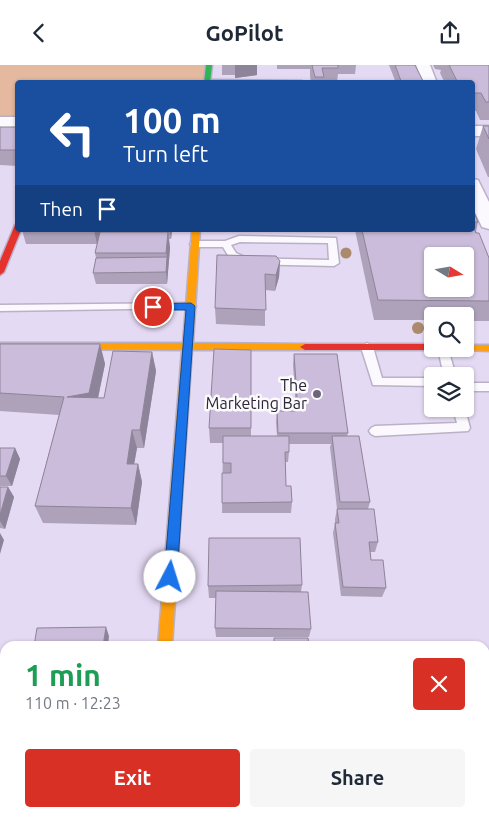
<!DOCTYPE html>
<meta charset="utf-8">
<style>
:root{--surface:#fff;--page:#f6f6f7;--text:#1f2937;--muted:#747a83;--accent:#d93025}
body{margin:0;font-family:Ubuntu,sans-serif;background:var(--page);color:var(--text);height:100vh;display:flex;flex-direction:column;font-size:19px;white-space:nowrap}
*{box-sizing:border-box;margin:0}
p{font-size:16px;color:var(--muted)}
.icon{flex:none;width:28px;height:28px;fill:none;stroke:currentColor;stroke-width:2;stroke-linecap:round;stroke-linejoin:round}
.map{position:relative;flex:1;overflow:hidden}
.drawer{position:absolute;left:0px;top:576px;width:490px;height:176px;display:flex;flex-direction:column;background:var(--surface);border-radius:15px 15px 0 0;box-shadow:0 1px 4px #0004}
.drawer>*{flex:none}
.hud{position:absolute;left:15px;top:15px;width:460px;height:152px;border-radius:5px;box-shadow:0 1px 4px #0004;background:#1a4fa0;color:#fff;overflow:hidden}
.needle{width:32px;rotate:101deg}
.fabs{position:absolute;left:424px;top:182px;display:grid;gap:10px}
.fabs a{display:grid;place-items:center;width:50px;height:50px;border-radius:5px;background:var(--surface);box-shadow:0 1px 4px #0004;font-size:25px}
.pin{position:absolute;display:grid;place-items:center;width:42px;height:42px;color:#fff;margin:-21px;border:2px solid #fff;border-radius:50%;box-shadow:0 1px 5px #0007}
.me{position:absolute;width:55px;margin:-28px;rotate:5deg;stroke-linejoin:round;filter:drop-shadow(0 0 4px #0008)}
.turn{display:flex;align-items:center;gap:18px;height:105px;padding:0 25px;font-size:22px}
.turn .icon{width:65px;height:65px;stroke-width:2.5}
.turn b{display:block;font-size:35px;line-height:42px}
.then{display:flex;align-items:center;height:48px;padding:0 25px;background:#0003;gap:10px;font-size:19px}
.round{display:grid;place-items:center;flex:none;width:52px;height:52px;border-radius:5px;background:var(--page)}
.head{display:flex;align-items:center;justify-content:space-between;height:85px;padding:0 25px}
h1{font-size:30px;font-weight:700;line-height:38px;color:#1e9e55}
.cta{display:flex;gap:10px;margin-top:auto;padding:10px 25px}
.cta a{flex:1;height:58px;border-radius:5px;background:var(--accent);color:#fff;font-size:20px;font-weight:700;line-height:58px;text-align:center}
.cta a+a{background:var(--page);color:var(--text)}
header{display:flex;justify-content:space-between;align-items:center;height:65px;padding:0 25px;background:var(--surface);font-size:22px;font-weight:700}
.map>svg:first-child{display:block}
</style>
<header><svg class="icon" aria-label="back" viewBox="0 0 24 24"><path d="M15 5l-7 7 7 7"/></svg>GoPilot<svg class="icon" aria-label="share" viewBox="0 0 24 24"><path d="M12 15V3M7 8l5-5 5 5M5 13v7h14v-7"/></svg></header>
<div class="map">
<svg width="489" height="752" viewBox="0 0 489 752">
<rect width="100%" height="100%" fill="#e5daf4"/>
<path fill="#e4b99f" d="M0,0H209L207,17L18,18L17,57H0Z"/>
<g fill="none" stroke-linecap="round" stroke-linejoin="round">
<g stroke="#bab1c6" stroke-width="3">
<g id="lane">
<path d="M207,15L302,16L305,18H204Z"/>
<path d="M239,171L336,173L339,198L334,201L245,199L229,192L223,182H195L190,179L195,176H225ZM240,177L328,178L329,195L247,193L236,188L231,180Z"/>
<path d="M191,238L196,241L195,243L0,246V240Z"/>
<path d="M367,278L373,282L382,313H432V321L373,320L361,282Z"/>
<path d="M438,284H448L456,311H444Z"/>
<rect x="465" y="318" width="24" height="8"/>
<path d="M453,344H465L470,363L468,366L375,371L371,369L369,366L371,363L375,361L457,358Z"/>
</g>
</g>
<g stroke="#bab1c6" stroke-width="3">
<g id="street">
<path d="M416,0H430L437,18H423Z"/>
<rect x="0" y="52" width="18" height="10"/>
<rect x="472" y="61" width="17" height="10"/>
<path d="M472,114L478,115L489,137V164L482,162L472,141Z"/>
</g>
</g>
<g stroke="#bab1c6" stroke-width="3">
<g id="fast">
<path d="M206,0H212L210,18H204Z"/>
<path d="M145,748H161L160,752H144Z"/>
</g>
</g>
<g stroke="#bab1c6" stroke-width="3">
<g id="slow">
<path d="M192,165H200L193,278L305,279L310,282L305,285H192L172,581H158L182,285L0,284V278H183Z"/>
<path d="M465,280H489V286L461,285L460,284H465Z"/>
</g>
</g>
<g stroke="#bab1c6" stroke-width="3">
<g id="jam">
<path d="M15,160H18V165H21L4,207L0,210V196Z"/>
<path d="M305,279H432V284H436L432,285H305L300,282Z"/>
</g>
</g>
<use href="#lane" fill="#fbf9fd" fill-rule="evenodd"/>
<use href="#street" fill="#fbf9fd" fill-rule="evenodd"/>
<use href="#fast" fill="#30b455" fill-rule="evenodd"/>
<use href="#slow" fill="#ff9f0a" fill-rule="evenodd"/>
<use href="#jam" fill="#e5322d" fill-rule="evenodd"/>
</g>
<g fill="#ac8a6e">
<circle cx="346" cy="188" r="5.5"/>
<circle cx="418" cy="263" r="6"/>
</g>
<g fill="#aea2bb">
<path d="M222,0H257V10L235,13V10H222Z"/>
<path d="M277,0H356L355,9H338L337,17L311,18L310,11V4H277Z"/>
<path d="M389,0H415L422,18H396Z"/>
<path d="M433,0H489V55H480L476,46H472V18H445L440,8L441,5L435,4Z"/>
<path d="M483,61H489V112H488L476,84Z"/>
<path d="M0,62H18V101L0,100Z"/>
<path d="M472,143L478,157L476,166L489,193V256H465V251H432V255H374L355,165H472Z"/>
<path d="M22,165H101L100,167H124L123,165H172L171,174H169L170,183L167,219H96L93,208L96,193L95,188L97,179H26Z"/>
<path d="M217,165H316V167L217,166Z"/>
<path d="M280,196L279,212L275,226L265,225V261L216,259L215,243Z"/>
<path d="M0,279H100L105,299L98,333H104L152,287L156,306L144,383H137L134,399H138L142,417L136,460L43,458L35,441L59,350L0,346Z"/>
<path d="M251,285V371H277L276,357L277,346H296L293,300L294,289L348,368L347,371L370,437L368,444L378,477L375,487H370L371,495L386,523L382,532L341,531L333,468L335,458V454L337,444L330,382L331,379H289V387L288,397H285L286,421L292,437L291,448H222L223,378H210L209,363Z"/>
<path d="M0,383H15L20,394L12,421H0Z"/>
<path d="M0,422H8L14,432L5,464L0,463Z"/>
<path d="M302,520L301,527L311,564L309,572H216L215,563L216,533H209L208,521Z"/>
<path d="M412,748H455L456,752H413Z"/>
</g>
<g fill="#8d8499">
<path d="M235,0H257V10L235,13Z"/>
<path d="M94,165H101L97,179Z"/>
<path d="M170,165H172L171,174Z"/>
<path d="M168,167L170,183L167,219L166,207L167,192L166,188Z"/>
<path d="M280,196L279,212L275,226L276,210Z"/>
<path d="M100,279L105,299L95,347L67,332Z"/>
<path d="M152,287L156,306L144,383L140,365Z"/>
<path d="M132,365L137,383L131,417L127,399Z"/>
<path d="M15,383L20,394L12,421L6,411Z"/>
<path d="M138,399L142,417L136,460L131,443Z"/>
<path d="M8,422L14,432L5,464L0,456V450Z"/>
<path d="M0,468L4,475L0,489Z"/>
<path d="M106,562L109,571L108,581H103Z"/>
<path d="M26,748H37L36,752H28L25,751Z"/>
</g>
<g fill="#cabcda" stroke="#8d8499" fill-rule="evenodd">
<path d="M312,0H338V3H322L324,12H315Z"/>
<path d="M395,0H415L423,16H401Z"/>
<path d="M449,0H489V37H486L481,28H472V18H458Z"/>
<path d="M483,61H489V74Z"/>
<rect x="0" y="62" width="18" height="23"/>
<path d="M472,143L478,157H472Z"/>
<path d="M472,159L476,168H479L489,193V236L378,235L362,165H472ZM432,191H465V224H432Z"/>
<path d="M100,167H168L166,188H95Z"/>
<path d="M217,190L276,191L280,196L276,210L265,209L266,245L215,243Z"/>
<path d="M167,192L166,207L93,208L96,193Z"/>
<path d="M0,279H100L89,328L67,332L104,333L113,286L152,287L140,365H132L127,399H138L131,443L35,441L64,332L0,328Z"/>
<path d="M214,284L251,285V363H209Z"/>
<path d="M294,289H337L348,368H278L277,346H298Z"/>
<path d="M223,371H289V387H285L286,421H291L292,437L222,438V408H231V398H223Z"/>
<path d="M332,371H359L370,437H340Z"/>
<path d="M0,383H15L6,411H0Z"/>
<path d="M0,422H8L0,450Z"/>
<path d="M337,444H374L378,477H369L371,495H383L386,523L343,522L335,458H339Z"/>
<path d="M209,473H300L302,520L208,521Z"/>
<path d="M216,526L308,527L311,564L215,563Z"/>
<path d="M106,562L103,581H34L37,563Z"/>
<path d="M274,573H308L309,581H221H274Z"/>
<path d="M0,725H5V748H26L25,751H31V752H0Z"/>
<path d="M415,748H455L456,752H416Z"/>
</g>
<path fill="#1a73e8" stroke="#114b97" d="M191,238L195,241L177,512L175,516L170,518L166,516L164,512L186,245H153L148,242L153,239Z"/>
<circle fill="#6d647a" stroke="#fbfbfb" stroke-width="2" cx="317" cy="329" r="5"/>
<g text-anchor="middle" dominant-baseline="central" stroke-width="5" stroke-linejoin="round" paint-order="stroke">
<g font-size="16" fill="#2d2439" stroke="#fbfbfb" text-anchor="end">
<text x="307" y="320">The<tspan x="307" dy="18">Marketing Bar</tspan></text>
</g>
</g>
</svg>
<div class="fabs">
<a><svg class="needle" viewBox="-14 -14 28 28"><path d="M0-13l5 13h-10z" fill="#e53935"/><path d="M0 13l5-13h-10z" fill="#747a83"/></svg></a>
<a><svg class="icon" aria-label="search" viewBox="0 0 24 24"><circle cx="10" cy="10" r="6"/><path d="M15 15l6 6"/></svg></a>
<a><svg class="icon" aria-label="layers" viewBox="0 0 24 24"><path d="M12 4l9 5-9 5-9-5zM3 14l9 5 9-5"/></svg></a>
</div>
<div class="pin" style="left:153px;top:242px;background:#d93025"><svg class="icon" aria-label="arrive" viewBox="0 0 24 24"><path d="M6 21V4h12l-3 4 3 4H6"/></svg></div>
<svg class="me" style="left:170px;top:512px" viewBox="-20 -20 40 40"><circle r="19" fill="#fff"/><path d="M0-13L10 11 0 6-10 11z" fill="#1a73e8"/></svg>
<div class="hud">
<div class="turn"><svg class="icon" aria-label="left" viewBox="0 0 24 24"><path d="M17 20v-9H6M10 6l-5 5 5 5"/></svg><div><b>100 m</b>Turn left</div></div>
<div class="then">Then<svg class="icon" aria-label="arrive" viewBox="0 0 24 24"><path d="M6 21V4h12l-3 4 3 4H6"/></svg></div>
</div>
<section class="drawer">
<div class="head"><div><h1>1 min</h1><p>110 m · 12:23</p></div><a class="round" style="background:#d93025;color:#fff"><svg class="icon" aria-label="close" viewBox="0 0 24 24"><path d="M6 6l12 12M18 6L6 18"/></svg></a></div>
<div class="cta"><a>Exit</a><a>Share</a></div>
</section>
</div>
